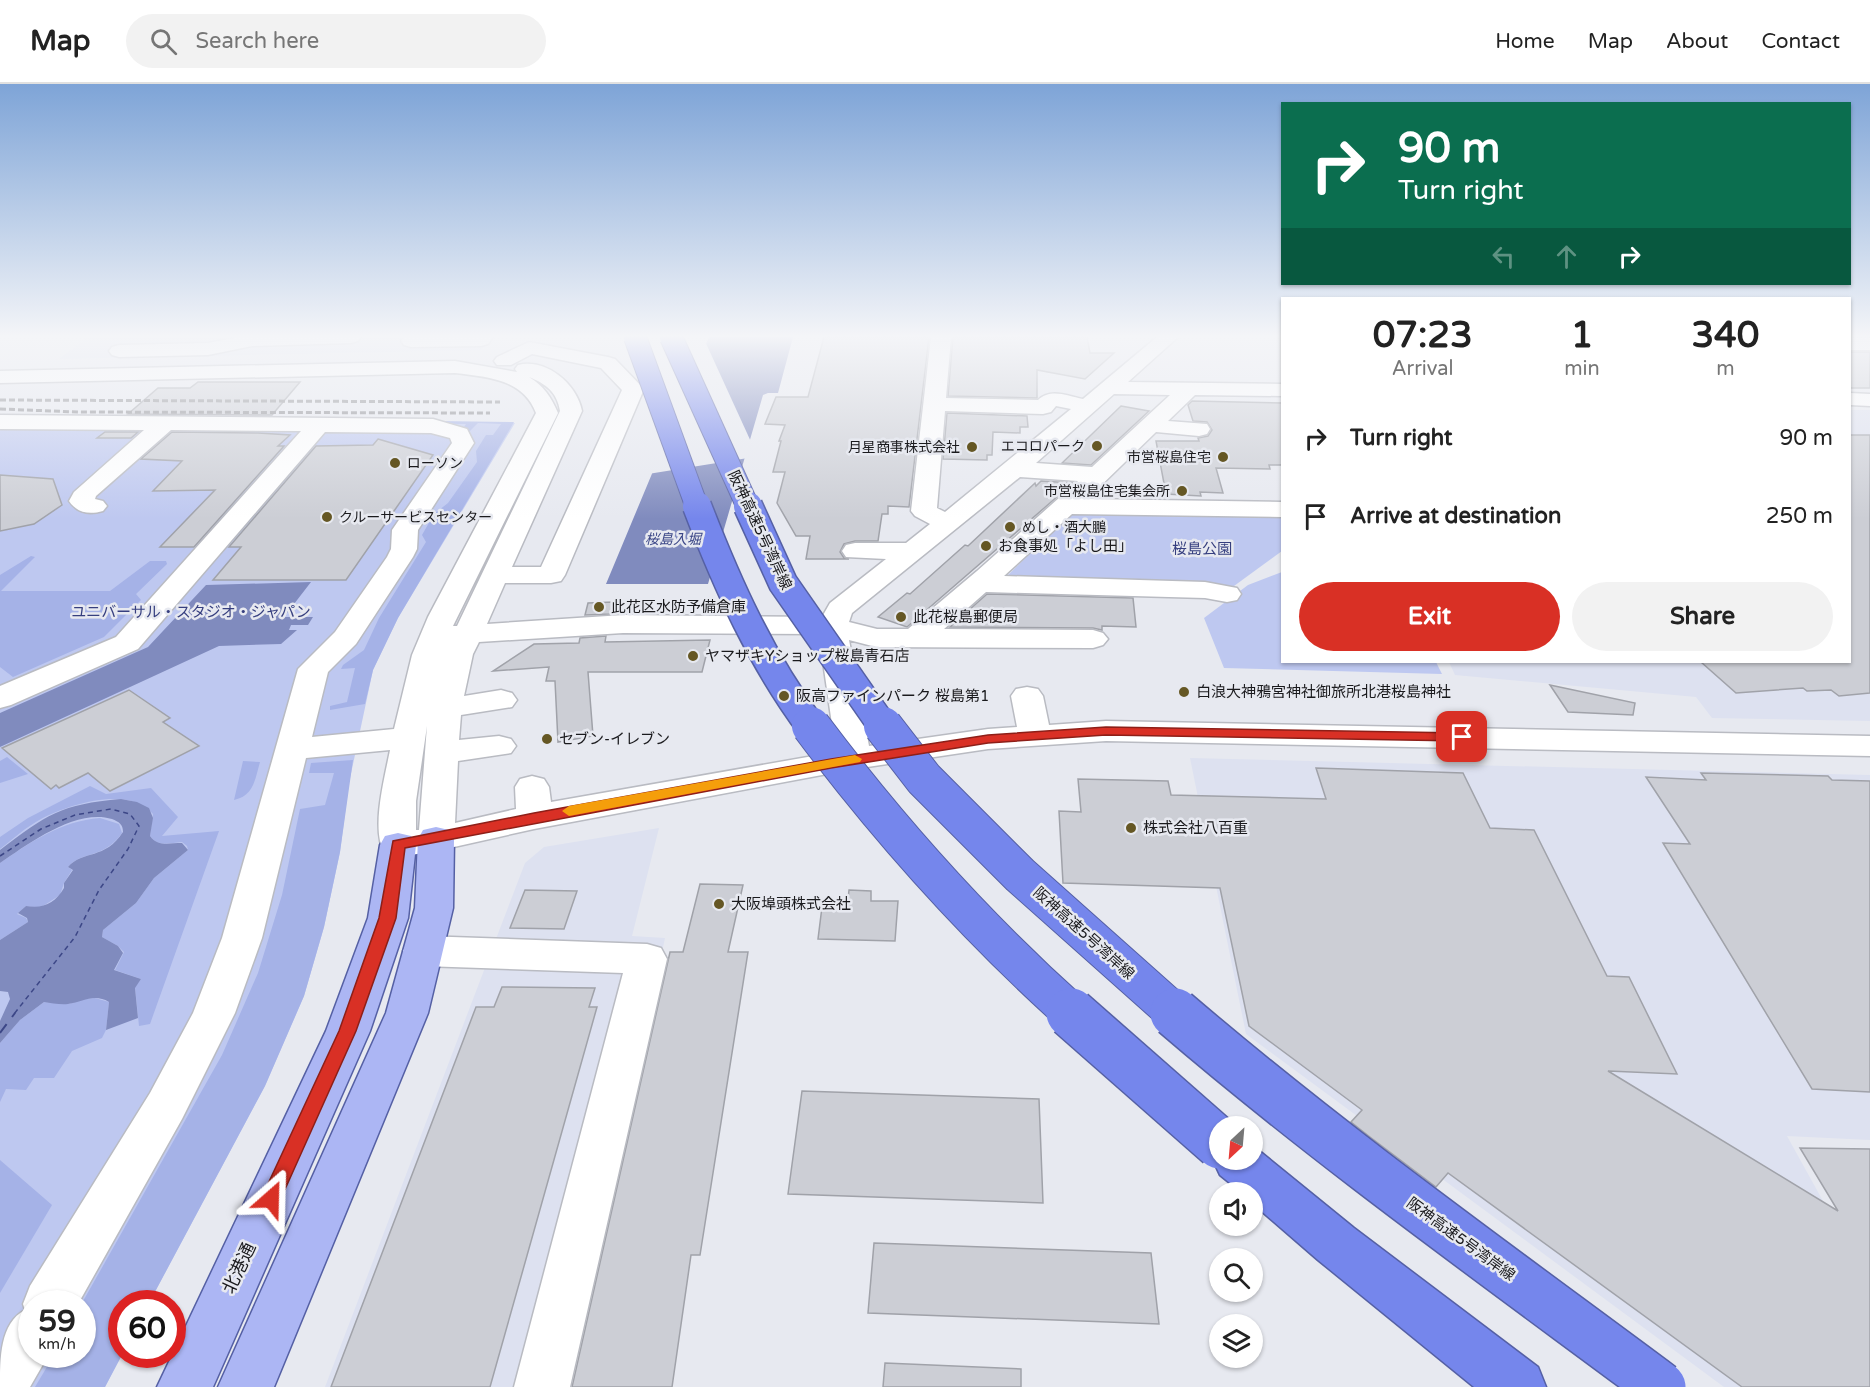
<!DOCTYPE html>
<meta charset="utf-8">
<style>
:root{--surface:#fff;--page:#f2f2f2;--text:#222;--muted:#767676;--line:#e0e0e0;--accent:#d93025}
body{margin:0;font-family:"Varela Round","Noto Sans JP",sans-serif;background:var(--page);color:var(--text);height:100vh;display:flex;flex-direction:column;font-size:22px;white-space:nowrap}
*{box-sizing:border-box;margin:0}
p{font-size:20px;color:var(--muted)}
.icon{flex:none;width:33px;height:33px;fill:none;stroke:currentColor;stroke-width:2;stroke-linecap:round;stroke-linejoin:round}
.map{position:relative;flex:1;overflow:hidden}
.panel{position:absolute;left:1281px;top:213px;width:570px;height:366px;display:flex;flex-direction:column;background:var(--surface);border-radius:0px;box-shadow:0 2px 4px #0004}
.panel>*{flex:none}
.hud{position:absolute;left:1281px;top:18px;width:570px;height:183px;border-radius:0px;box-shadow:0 2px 4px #0004;background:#0b6e4f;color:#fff;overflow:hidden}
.needle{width:39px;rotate:206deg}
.tools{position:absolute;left:1209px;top:1032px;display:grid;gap:12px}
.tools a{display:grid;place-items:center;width:54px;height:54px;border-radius:50%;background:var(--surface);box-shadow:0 2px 4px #0004;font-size:30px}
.speed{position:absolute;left:18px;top:1206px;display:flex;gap:12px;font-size:30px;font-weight:700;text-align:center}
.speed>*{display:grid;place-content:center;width:78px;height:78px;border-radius:50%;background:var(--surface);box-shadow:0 2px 4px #0004;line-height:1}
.speed small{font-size:15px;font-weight:400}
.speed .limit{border:9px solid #d22;background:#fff;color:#111}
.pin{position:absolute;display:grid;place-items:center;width:51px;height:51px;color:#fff;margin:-26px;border-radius:12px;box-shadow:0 3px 9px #0006}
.me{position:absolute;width:66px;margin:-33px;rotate:25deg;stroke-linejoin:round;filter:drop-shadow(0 0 4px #0008)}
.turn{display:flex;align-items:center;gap:21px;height:126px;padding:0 18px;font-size:27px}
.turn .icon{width:78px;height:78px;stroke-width:2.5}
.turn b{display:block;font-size:42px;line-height:51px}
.lanes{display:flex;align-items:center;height:57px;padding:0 18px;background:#0003;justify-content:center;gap:30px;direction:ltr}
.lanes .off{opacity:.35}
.eta{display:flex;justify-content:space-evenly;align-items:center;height:102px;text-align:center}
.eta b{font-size:36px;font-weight:700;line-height:42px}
.cta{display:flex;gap:12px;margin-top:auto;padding:12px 18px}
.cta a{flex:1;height:69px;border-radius:36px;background:var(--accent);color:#fff;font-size:24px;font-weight:700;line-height:69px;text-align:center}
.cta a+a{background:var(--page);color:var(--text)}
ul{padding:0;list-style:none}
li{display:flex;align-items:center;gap:18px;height:78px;padding:0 18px}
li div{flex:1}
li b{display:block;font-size:22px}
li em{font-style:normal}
header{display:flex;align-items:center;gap:36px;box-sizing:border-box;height:84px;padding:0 30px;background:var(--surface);border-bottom:2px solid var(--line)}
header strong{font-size:28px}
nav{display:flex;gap:33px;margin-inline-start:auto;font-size:21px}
.search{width:420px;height:54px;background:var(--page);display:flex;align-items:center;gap:15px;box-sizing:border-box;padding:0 21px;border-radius:33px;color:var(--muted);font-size:22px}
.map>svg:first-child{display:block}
</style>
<header>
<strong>Map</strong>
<div class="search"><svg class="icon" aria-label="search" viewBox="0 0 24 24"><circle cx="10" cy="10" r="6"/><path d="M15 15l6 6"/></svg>Search here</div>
<nav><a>Home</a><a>Map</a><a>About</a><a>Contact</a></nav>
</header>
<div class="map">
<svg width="1870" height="1303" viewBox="0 0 1870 1303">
<rect width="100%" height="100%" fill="#e7e9f0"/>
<g fill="#dde1f0">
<path d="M88,253H489L481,266L59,275Z"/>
<path d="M1850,326H1870V637L1712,634L1696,613L1455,591L1449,578H1850Z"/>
<path d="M1190,674L1870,691V1056L1787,1052L1870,1202V1303H1724L1246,950Z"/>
<path d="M659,744L632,852L665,854L568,1303H325L525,779L544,763Z"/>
</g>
<g fill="#bec8f0" fill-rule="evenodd">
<path d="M0,333L515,339L398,534L373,586L349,699L340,768L324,843L304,912L265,1002L149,1219L122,1220V1270L105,1303H0ZM32,1220H82V1270H32Z"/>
<path d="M1083,427L1282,432V467L1234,502L1016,496L1008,491L1071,430Z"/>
<path d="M1282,488V578H1436L1442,590L1224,584L1204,534L1248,501Z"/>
</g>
<g fill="#a5b2e7">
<path d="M0,331L514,338L398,534L373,586L365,620L330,626V622L347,618L355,584L341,585L343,581L364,566L379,534L426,458L422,451L434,430L448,419L477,378L476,367L486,351H493L501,340L478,339L470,347L462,346L466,340L0,334Z"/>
<path d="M31,472L35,473L1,507H110L150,477H166L167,480L136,510L141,516L104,553L13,593L0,583V491Z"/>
<path d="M7,673L28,690L0,699V677Z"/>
<path d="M353,676L340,768L324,843L304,912L265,1002L149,1219L122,1220V1271L105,1303H35L54,1271L82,1270V1219L222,971L258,889L282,811L300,725L325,721L334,689H309L311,679Z"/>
<path d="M243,677L260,678C255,695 254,712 234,716Z"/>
<path d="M90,702L106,710L151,704L178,733L162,752L219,747L150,940L139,942L135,903L141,895L115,886L124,868L118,862L102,853L103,846L136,819L154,794L188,766L187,762L182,758C169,759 158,763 150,752L153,730C129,701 69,720 41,735C26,743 13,755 0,765V753L28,734Z"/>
<path d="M100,734L119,740L122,749C104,775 81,767 68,783L72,786L64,799L60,811L40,824L26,822L17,830L26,834L28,838L0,856V779C31,758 61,737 100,734Z"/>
<path d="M95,914L109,918L106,946L102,954L72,967L54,994H34L26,1006L6,1005L0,1018V959L20,936L44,918L69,920L83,915Z"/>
<path d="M0,1076L52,1121L0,1209Z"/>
</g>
<g fill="#808bbe">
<path d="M709,253H793L778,309H768L763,311L708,500H606Z"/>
<path d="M311,498L284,533H313L308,541H291L289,546H297L281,560L219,562L0,663V629L148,563L206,501Z"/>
<path d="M121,715L137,718L149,724L153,734L150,752C158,763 169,759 182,759L188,766L154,794L136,819L103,846L102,853L118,862L123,869L114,886L141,895L135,904L138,934L106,946L109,918C94,909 83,918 68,920C61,921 51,919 44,918L20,936L0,959V937L10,915L8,908L0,907V856L28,838L27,834L18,829L26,822C44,825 55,819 64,804V799L73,786L68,783C83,766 105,776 123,748C123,740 119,738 112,735C76,724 28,760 0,779V766C46,731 61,720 121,715Z"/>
</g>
<path fill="#e7e9f0" d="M704,255L752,360L748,374L648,390Z"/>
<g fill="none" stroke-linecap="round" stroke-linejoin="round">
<path stroke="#3c4787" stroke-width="1.5" stroke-dasharray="5 4" stroke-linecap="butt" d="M0,772L41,745L75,731L111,725L130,730L139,742L128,765L99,806L75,853L14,930"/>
<path stroke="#3c4787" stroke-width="2" stroke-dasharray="11 9" stroke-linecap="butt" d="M0,949L15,929"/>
</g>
<g fill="#ccced5" stroke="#a0a2a9" stroke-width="1.5">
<path d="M824,253H929L909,423L888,422V430H882L878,457H855L844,460L840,468L844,474L849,475H806L810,452H796L777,419L785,388H773L781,357H779L785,341L765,340L776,313H808Z"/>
<path d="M953,253H1087L1090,269H1114L1085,295L1037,286V314L948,312Z"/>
<rect x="1850" y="268" width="20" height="36"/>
<path d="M198,298H300L272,331L128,330L158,304H190Z"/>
<path d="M1192,317L1282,319V381H1269L1270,385L1216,384L1223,409L1200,408L1201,412L1166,410L1156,357H1199L1198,354L1208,352L1212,346L1207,338L1193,337L1188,321Z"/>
<path d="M1121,322L1149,327L1091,381L1062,379Z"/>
<path d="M947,329L1027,332L1028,343H1020V349L993,348L992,371H987V376L943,375Z"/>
<path d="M105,348H138L131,354H97Z"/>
<path d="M172,348L258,349L290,351L278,362H284L194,463H160L215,406L153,407L182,377L141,375Z"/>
<path d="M1850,351H1870V609L1839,612L1831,606L1807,607L1803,604L1736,609L1701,578H1850Z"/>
<path d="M378,355L433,371L346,496H213L241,463H229L316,362L373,361Z"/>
<path d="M0,391L53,395L62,421L34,440L0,447Z"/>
<path d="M1041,397L1073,399L907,543L878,533L907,509L910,510L965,461L968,462L1035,399L1036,402Z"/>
<path d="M987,510L1133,514L1136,543L1102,542V546L1093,544L950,543Z"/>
<path d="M613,518L611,530L585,531L588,519Z"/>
<path d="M606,552L605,558L710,556L702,588H588L593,652L558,658L555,597H546L549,583L493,587L534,560L579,559L580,554Z"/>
<path d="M1550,601L1635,619L1633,631L1568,628Z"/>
<path d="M129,606L170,634L163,638L199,662L110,707L88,689L59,704L56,701L51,705L2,664Z"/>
<path d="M1316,684L1463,689L1490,744L1534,746L1607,892L1629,893L1677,990L1608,987L1838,1127L1800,1064L1870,1065V1303H1742L1448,1089L1436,1103L1370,1053L1351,1038L1362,1026L1249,942L1220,804L1063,799L1059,727L1081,728L1078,695L1168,697L1171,711L1326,715Z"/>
<path d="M1701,689L1828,692L1832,696L1870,697V1008L1812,1005L1663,759L1690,760L1646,693L1706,696Z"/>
<path d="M700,800L743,801L728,868H748L700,1171H691L672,1303H572L670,868H683Z"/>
<path d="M525,806L577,807L564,845L510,844Z"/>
<path d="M849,806L871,807V817H898L895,857L818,855L823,815H848Z"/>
<path d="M502,903L595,904L589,923H597L490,1303H331L476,923H494Z"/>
<path d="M802,1007L1039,1015L1043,1119L788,1110Z"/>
<path d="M874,1159L1151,1169L1159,1240L868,1229Z"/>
<path d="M885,1279L1021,1285V1303H883Z"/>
</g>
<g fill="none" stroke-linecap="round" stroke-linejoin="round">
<g stroke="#b9bbc2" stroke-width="3">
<g id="minor">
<path d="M239,253H361L358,257L351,259L252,262L208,271L119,273L112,271L109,267L112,263L119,261L208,259Z"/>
<path d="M404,253H493L488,260L481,262L411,263L404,261L401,257Z"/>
<path d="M931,253H951L946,314L1038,316C1051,304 1067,312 1083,315L1157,253H1178L1128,298L1282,300V312L1195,311L1168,337L1207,340L1210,345L1207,350L1199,352L1156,348L1087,415L1282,418V433L1072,430L1004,492L1205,498L1237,504L1241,510L1237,516L1227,518L1205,514L986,508L944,545L1093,546L1103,549L1108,555L1103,561L1093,564L876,563L849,556L869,662L988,645L1017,643L1011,612L1016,605L1027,603L1038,605L1043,612L1049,641L1106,637L1870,652V672L1106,657L988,665L854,685L534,745L436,767L398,773L385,770C370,746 385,693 390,666L306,674L262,854L235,929L182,1035L78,1220H32V1270H49L30,1303H0C0,1274 0,1239 25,1226L23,1220L30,1202L150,1009L193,929L222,854L298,585L335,548L387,473L391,465L392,446L452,359L450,354L431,349L325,348L138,565L11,621L0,624V602L116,553L301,347L171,346L96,412L95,415L103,417L107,422L103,427C89,431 77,429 69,417L74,408L144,346L0,345V331L433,335L467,345L474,359L418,446L417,465L413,473L356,560L328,588L312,653L394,645L412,571L428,533L536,329C523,295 488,293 455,289L0,299V287L455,277L517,288L515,285L518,281C546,274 577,300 582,327L512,483H541L622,306L601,284L532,270L511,281H497L494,277L497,273L529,258L608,273L615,275L644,305L565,491L561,497L551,499H505L487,540L623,531L822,533L830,519L886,475L846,473L842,467L846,461L855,459H906L930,440L915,432L911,427ZM529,293C546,300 557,308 560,327L457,542H453L558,329C551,313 544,302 529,293ZM1114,310L1170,311L1092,383L1036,379ZM1056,322L1071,325L945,428L937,424L945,327L1043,330L1051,328ZM1020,393L1078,397L977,487L908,545H877L849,538L852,529ZM623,549L819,550L836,668L551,718L549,703L544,695L532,692L520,695L515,703L516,725L455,739L458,677L511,669L516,662L511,655L499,652L459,656L461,631L512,623L517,616L512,609L501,606L464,612L473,570L479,558ZM427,642L419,746H416V717Z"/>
<rect x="1850" y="254" width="20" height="12"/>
<path d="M1850,309L1870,310V322L1850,321Z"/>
<path d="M423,852L647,860L661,864L667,875L570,1303H514L623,889L423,882L409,878L403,867L409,856Z"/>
</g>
</g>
<g stroke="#5560a4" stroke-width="3">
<g id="major">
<path d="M436,743L449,746L454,755L453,824L428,929L274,1303H218L386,929L415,824L418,755L423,746Z"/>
<path d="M398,749L411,752L416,761L408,834L370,947L213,1303H157L326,947L368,834L380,761L385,752Z"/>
</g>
</g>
<g stroke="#5560a4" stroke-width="3">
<path id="highway" d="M1252,1061L1354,1144L1538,1283L1546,1303H1474L1318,1176L1252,1119V1108H1241L1220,1091L1213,1076L1220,1063V1076H1252Z"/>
</g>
<use href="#minor" fill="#fff" fill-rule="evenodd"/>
<use href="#major" fill="#acb6f4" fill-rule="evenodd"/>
<use href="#highway" fill="#7586ec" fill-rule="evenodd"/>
<g stroke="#86878c" stroke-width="3" stroke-dasharray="6 3" stroke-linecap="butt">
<path d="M0,316L500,318"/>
<path d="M0,325L78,328L490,329"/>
</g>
<g stroke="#5560a4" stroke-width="24" stroke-linecap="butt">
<g id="highway-bridge-far3">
<path d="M635,253L697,423"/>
<path d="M671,253L748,423"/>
</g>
</g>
<g stroke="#5560a4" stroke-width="31" stroke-linecap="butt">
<g id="highway-bridge-far2">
<path d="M697,422C727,500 761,576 812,644"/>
<path d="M748,422L783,499L884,644"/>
</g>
</g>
<g stroke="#5560a4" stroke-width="40" stroke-linecap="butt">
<g id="highway-bridge-far1">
<path d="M811,642C889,746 976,843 1073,930"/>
<path d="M883,642L924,695L1020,791L1176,930"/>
</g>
</g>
<g stroke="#5560a4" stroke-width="52" stroke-linecap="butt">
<g id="highway-bridge">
<path d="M1071,929L1220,1060"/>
<path d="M1175,929C1330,1062 1497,1181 1661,1303"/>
</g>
</g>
<use href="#highway-bridge-far3" stroke="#7586ec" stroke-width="22"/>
<use href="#highway-bridge-far2" stroke="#7586ec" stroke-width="28"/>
<use href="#highway-bridge-far1" stroke="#7586ec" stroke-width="38"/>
<use href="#highway-bridge" stroke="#7586ec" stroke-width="49"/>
</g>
<linearGradient id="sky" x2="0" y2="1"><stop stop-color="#7ea4d7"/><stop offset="0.58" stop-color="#f4f5f8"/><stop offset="1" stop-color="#f4f5f8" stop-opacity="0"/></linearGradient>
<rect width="1870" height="435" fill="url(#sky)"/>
<path fill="#d93025" stroke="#8d1f18" stroke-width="1.5" d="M1106,643L1462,649L1469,653L1462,657L1106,651L988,659L831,684L405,764L396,834L356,947L278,1121L271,1124L264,1121L261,1115L339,947L379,834L393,757L534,729L831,675L988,651Z"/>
<path fill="#f59e0b" d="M855,671L862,675L860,678L569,732L562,727L569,722Z"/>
<g fill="#655724" stroke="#e7e9f0" stroke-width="2">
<circle cx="1097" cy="362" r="6"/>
<circle cx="972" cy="363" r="6"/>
<circle cx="1223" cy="373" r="6"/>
<circle cx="395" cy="379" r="6"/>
<circle cx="1182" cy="407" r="6"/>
<circle cx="327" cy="433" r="6"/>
<circle cx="1010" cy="443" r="6"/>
<circle cx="986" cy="462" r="6"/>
<circle cx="599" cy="523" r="6"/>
<circle cx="901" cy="533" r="6"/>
<circle cx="693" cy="572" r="6"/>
<circle cx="1184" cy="608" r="6"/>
<circle cx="784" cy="612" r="6"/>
<circle cx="547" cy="655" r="6"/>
<circle cx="1131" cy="744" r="6"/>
<circle cx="719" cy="820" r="6"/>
</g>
<g text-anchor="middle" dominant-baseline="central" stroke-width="5" stroke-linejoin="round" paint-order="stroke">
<g font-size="14" fill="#1a1a1d" stroke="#e7e9f0" text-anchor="end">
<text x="1085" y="362">エコロパーク</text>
<text x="960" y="363">月星商事株式会社</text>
<text x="1211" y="373">市営桜島住宅</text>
<text x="407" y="379" text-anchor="start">ローソン</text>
<text x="1170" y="407">市営桜島住宅集会所</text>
<text x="339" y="433" text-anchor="start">クルーサービスセンター</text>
<text x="1022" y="443" text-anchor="start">めし・酒大鵬</text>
</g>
<g font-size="14" font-style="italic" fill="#3c4787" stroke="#e7e9f0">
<text x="673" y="455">桜島入堀</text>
</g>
<g font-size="15" fill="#1a1a1d" stroke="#e7e9f0">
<text transform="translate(760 446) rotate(65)">阪神高速5号湾岸線</text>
<text transform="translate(1084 849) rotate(42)">阪神高速5号湾岸線</text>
<text transform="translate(1461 1155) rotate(36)">阪神高速5号湾岸線</text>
</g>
<g font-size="15" fill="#1a1a1d" stroke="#e7e9f0" text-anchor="start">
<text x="998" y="462">お食事処「よし田」</text>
<text x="611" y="523">此花区水防予備倉庫</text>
<text x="913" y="533">此花桜島郵便局</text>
<text x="705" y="572">ヤマザキYショップ桜島青石店</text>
<text x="1196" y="608">白浪大神鴉宮神社御旅所北港桜島神社</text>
<text x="796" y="612">阪高ファインパーク 桜島第1</text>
<text x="559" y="655">セブン-イレブン</text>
<text x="1143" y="744">株式会社八百重</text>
<text x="731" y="820">大阪埠頭株式会社</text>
</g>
<g font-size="15" fill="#363f7f" stroke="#e7e9f0">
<text x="1202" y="465">桜島公園</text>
<text x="191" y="528">ユニバーサル・スタジオ・ジャパン</text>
</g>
<g font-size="18" fill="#1a1a1d" stroke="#e7e9f0">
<text transform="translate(239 1184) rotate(-65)">北港通</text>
</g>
</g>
</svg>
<div class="tools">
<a><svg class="needle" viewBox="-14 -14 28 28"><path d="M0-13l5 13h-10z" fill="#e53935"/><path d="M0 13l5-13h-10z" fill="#767676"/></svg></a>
<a><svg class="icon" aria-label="sound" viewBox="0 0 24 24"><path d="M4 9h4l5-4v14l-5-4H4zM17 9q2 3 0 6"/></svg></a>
<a><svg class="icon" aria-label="search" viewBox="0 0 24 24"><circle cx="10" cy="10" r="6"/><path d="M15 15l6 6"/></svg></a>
<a><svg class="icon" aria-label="layers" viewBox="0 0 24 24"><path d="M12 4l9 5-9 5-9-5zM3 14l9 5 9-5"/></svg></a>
</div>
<div class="speed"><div>59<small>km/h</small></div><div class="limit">60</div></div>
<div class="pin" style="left:1462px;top:653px;background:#d93025"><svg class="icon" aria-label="arrive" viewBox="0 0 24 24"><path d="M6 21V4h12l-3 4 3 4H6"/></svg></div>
<svg class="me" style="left:271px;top:1115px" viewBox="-20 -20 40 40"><path d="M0-17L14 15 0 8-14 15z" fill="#d93025" stroke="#fff" stroke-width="4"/></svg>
<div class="hud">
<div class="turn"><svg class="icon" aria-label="right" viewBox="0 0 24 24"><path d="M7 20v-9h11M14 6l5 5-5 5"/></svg><div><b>90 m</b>Turn right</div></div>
<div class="lanes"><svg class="icon off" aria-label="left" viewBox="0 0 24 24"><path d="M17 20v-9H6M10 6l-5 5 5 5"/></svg><svg class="icon off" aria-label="ahead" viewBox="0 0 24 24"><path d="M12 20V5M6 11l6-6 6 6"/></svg><svg class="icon" aria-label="right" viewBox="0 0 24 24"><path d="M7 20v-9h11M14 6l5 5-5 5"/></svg></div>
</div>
<section class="panel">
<div class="eta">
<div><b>07:23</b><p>Arrival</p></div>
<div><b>1</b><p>min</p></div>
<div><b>340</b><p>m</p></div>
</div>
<ul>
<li><svg class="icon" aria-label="right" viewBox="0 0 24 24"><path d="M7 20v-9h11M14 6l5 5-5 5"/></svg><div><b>Turn right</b></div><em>90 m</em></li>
<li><svg class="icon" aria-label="arrive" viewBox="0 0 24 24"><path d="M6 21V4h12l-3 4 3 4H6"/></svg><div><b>Arrive at destination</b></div><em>250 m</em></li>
</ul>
<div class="cta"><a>Exit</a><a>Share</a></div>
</section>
</div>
